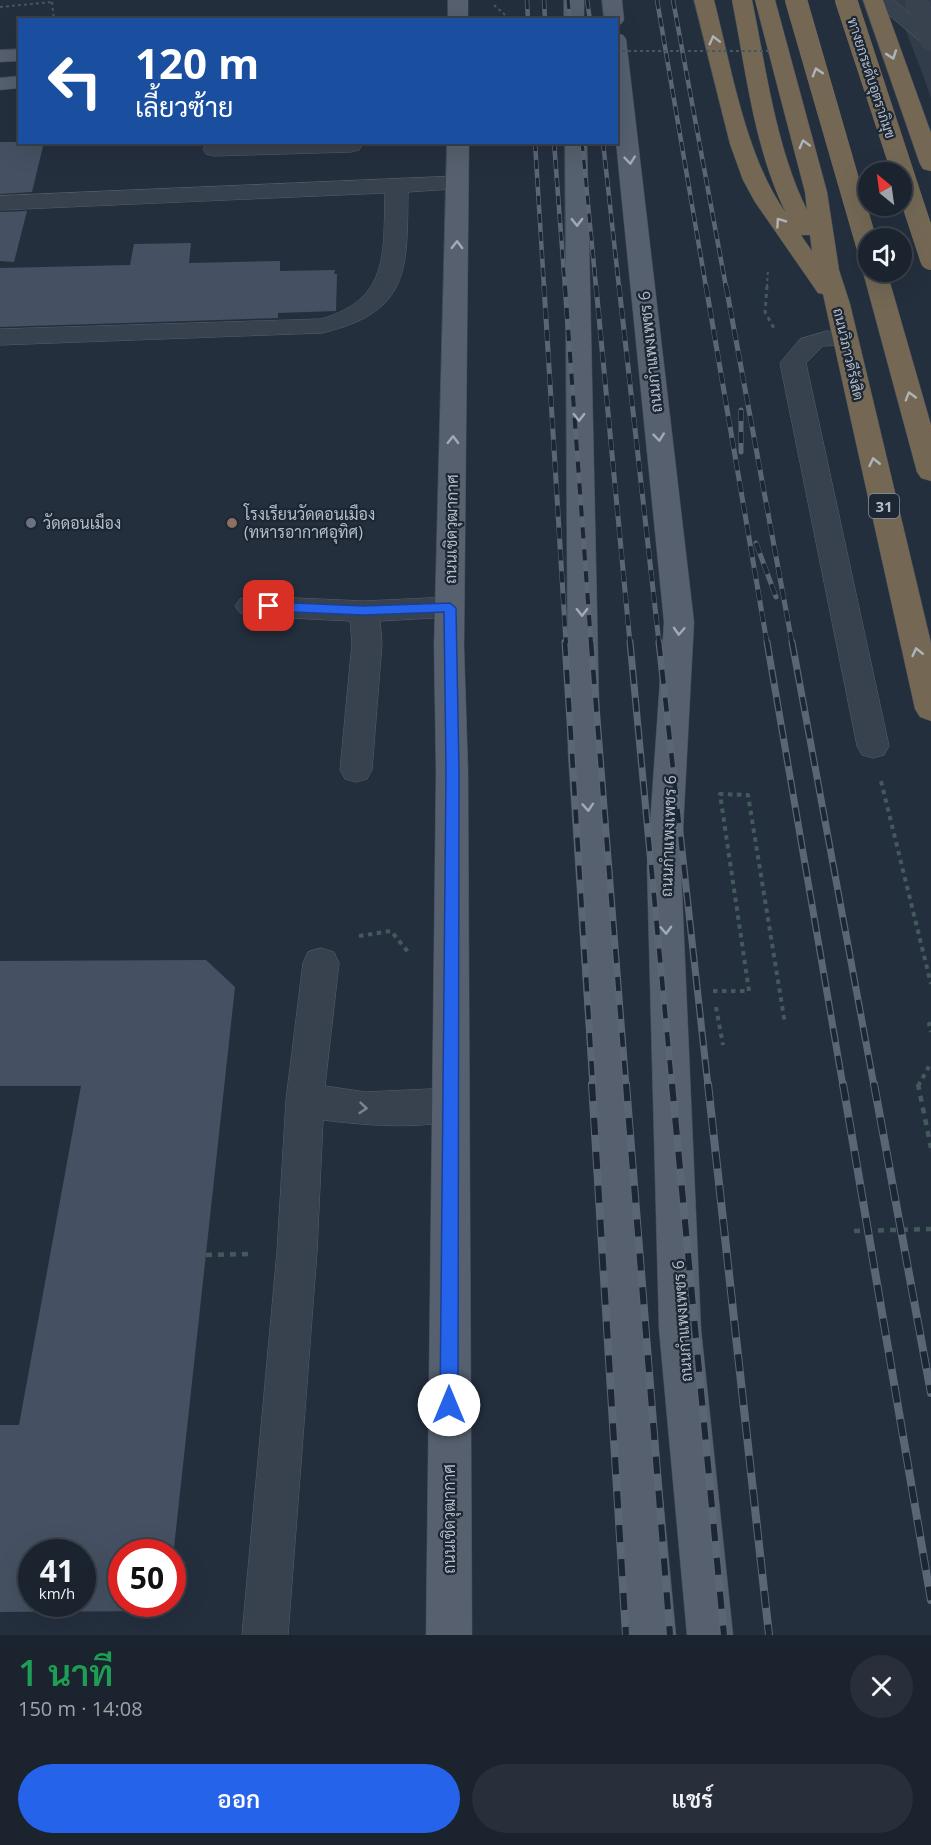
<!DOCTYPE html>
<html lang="th">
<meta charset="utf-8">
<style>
:root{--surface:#1b232e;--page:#282f3a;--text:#f1f3f6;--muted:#a0a4aa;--line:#39404a;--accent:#2563eb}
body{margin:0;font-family:"Open Sans",Sarabun,sans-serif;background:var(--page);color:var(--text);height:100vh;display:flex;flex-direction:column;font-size:22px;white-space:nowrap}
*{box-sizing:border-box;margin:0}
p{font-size:20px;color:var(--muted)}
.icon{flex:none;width:33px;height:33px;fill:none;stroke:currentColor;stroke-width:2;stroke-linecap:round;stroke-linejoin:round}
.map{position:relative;height:1635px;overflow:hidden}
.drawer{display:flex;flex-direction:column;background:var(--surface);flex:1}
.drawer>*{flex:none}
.guide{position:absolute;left:18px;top:18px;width:600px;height:126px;border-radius:0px;box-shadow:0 6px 24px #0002,0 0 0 2px var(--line);background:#1a4fa0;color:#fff;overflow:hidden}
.needle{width:39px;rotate:331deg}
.fabs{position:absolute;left:858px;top:162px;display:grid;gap:12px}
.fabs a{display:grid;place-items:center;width:54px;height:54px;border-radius:50%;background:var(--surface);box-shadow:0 6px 24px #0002,0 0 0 2px var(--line);font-size:30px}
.speed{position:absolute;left:18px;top:1539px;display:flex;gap:12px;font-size:30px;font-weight:700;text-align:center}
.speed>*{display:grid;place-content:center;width:78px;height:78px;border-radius:50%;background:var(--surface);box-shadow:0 6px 24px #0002,0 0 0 2px var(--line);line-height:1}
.speed small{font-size:15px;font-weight:400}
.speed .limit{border:9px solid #d22;background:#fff;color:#111}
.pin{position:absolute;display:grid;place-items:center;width:51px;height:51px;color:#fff;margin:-26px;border-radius:12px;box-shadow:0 3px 9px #0006}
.me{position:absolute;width:66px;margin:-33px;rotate:0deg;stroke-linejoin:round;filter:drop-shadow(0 0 4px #0008)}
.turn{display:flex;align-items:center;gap:21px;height:126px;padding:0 18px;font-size:27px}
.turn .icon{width:78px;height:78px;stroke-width:2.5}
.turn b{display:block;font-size:42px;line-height:51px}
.round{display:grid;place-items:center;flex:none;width:63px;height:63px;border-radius:32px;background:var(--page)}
.headline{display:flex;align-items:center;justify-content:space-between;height:102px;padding:0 18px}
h1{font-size:36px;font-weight:600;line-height:45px;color:#1e9e55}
.action{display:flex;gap:12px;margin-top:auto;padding:12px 18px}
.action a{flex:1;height:69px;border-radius:36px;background:var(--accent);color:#fff;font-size:24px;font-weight:600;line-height:69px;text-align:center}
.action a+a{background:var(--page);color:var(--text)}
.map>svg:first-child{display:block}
</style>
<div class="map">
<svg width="931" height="1635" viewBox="0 0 931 1635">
<rect width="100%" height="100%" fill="#242f3e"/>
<path fill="#323c4b" d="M894,0H931V98L923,75Z"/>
<g fill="#455162" fill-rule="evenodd">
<path d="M0,142H44L32,192L0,194Z"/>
<path d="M27,211L14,262L0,261V212Z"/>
<path d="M191,243L189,263L280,261V271L335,270L334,274H337L336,311L278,313V318L0,327V268L130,265L134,244Z"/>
<path d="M206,960L235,987L172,1566V1552H122V1604H169L168,1611L0,1612V1425H19L81,1086H0V961ZM32,1552H82V1604H32Z"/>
</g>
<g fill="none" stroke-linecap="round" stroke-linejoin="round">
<g stroke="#565f6c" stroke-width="1">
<g id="minor">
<path d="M871,0H893L931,30V46L924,44Z"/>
<path d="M214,142H360L362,145L359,150L351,152L214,156L206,154L203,149L206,144Z"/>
<path d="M458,176L466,178L469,183L466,188L408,192C407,271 410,312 322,333L0,345V329L321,319C390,299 383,253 385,193L0,210V196Z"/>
<path d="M827,331L855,334L859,339L855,344L823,346L806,363L889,746L884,755L873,758L862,755L857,746L780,363L800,339Z"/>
<path d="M250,596L364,601L450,597L460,600L465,607L460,614L450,617L380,621L382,643L372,770L367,779L356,782L345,779L340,770L352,643L350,621L250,616L240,613L235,606L240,599Z"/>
<path d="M321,948L334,952L339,963L325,1086L366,1092L450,1088L463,1093L469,1105L463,1117C427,1131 362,1125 323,1120L317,1252L288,1635H242L277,1252L286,1100L303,963L308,952Z"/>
</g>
</g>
<g stroke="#414a57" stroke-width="1">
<g id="major">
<rect x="448" y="0" width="20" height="20"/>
<rect x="564" y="0" width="20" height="20"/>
<path d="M602,0H622L624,20L621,24L616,25V20H604Z"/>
<path d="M616,33L623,35L626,39L694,622L681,868L701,1329L733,1635H687L659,1329L647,868L664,622L616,142Z"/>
<path d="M20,49V61L0,62V50Z"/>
<path d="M20,76V88L0,90V78Z"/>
<path d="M447,142H469L464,646L468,771L472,1635H426L436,771L434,646Z"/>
<path d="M565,142H587L600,751L651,1375L676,1635H630L609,1375L568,751Z"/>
</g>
</g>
<g stroke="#434c59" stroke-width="1">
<g id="highway">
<path d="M694,0H714C731,66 746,158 786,213C754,148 746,71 732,0H752C766,68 776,148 807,210L805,192L755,0H775L827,192L839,270L850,304L931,643V721L920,717L915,709L823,294L818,293L755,202L743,180L730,144ZM801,235H810L812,251Z"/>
<path d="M863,0H883L931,133V171L923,169L920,164Z"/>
<path d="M868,266V272H887L931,425V481L921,478L917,472L863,272Z"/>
</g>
</g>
<g stroke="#44595c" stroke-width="2" stroke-dasharray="3 3" stroke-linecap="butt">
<path d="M52,2L54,20"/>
<path d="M494,5L511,20"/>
<path d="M0,7L52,2"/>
<path d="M767,287L768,269"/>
</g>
<path stroke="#44595c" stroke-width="3" stroke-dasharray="4 4" stroke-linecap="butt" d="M767,286L765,312L775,330"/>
<g stroke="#44595c" stroke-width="4" stroke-dasharray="4.5 4.5" stroke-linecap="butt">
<path d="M881,781L931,984"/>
<path d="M359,936L391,931L408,952"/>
<path d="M713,991H749L720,794L748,795L785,1024"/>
<path d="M716,1007L723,1045"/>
<path d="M931,1023L929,1024L931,1032"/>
<path d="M918,1086L931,1063"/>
</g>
<g stroke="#44595c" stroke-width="4.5" stroke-dasharray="6 6" stroke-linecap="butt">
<path d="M918,1084L931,1148"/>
<path d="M854,1231L931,1229"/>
<path d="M206,1255L251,1254"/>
</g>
<use href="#minor" fill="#38414e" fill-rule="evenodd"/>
<use href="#major" fill="#56606e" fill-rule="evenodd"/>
<use href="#highway" fill="#746855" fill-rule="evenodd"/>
<g stroke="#5a6575" stroke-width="4.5">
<g id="rail-far3">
<path d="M527,0L528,20"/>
<path d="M544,0L545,20"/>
<path d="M568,0L570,20"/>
<path d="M587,0L590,20"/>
<path d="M657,0L706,287"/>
<path d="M673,0L726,287"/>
<path d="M535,142L544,287"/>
<path d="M554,142L565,287"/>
<path d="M582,142L596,287"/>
<path d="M603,142L619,287"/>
</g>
</g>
<g stroke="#5a6575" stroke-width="5">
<g id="rail-far2">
<path d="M544,286L566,643"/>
<path d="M565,286L591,643"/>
<path d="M596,286L630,643"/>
<path d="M619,286L659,643"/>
<path d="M706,286L767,643"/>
<path d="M726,286L792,643"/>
<path d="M741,410V452"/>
<path d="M756,543L776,597"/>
</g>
</g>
<g stroke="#5a6575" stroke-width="7">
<g id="rail-far1">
<path d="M565,642L593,1086"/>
<path d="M591,642L626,1086"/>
<path d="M630,642L672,1086"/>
<path d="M659,642L708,1086"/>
<path d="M767,642L843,1086"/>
<path d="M792,642L874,1086"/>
</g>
</g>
<g stroke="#5a6575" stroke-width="8">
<g id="rail">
<path d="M592,1084L626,1635"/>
<path d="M626,1084L670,1635"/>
<path d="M672,1084L724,1635"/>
<path d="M708,1084L769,1635"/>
<path d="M843,1084L931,1600"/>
<path d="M874,1084L931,1393"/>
</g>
</g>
<use href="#rail-far3" stroke="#1d2633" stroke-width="3" stroke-dasharray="9" stroke-linecap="butt"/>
<use href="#rail-far2" stroke="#1d2633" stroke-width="4" stroke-dasharray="11" stroke-linecap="butt"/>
<use href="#rail-far1" stroke="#1d2633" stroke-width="4.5" stroke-dasharray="14" stroke-linecap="butt"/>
<use href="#rail" stroke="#1d2633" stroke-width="6" stroke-dasharray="17" stroke-linecap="butt"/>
<g stroke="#565f6c" stroke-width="22" stroke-linecap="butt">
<path id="minor-bridge" d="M916,0L931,40"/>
</g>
<g stroke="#434c59" stroke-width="22" stroke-linecap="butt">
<g id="highway-bridge">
<path d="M796,0L868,249"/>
<path d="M846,0L931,259"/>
</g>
</g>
<path stroke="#44595c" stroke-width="2" stroke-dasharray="3 3" stroke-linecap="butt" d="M616,51H772"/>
<use href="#minor-bridge" stroke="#38414e" stroke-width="22"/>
<use href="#highway-bridge" stroke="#746855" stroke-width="22"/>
</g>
<defs><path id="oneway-chevron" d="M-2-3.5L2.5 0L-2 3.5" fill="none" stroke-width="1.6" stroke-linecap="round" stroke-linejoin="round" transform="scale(1.5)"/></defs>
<g stroke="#aeb4bd">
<use href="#oneway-chevron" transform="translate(714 40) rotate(-104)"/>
<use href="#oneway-chevron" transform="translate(892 55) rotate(71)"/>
<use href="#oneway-chevron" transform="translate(817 72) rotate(-107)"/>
<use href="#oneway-chevron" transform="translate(804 144) rotate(-105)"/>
<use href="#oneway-chevron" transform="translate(780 222) rotate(-125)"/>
<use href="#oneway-chevron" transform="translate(910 396) rotate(-106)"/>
<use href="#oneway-chevron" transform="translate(874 462) rotate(-103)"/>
<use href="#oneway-chevron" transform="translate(917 652) rotate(-103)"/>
</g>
<g stroke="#a1aab7">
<use href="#oneway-chevron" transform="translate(630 160) rotate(84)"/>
<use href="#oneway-chevron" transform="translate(577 222) rotate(89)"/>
<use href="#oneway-chevron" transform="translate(457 245) rotate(-89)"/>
<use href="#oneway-chevron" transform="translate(579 417) rotate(89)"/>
<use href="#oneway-chevron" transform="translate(659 437) rotate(84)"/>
<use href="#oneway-chevron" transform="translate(453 440) rotate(-89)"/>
<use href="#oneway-chevron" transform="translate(582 612) rotate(89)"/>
<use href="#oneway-chevron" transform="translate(679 631) rotate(93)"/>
<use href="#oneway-chevron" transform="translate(588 807) rotate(86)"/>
<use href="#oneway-chevron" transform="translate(666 930) rotate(88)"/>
</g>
<use stroke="#7c8592" href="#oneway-chevron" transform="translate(363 1108) rotate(5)"/>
<path fill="#2563eb" stroke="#184099" stroke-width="1.5" d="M269,602L364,606L450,603L456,608L459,771L458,1405L455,1411L449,1414L443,1411L440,1405L446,771L444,612L364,615L269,611L263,606Z"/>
<circle fill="#6b7280" stroke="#1d2633" stroke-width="2" cx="31" cy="523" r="6"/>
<circle fill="#8d6e63" stroke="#1d2633" stroke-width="2" cx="232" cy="523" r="6"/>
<g text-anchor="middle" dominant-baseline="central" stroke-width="4.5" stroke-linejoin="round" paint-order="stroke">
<g font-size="14" fill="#b4bcc9" stroke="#1d2633">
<text transform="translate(872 78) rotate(72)">ทางยกระดับอุตราภิมุข</text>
<text transform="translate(849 354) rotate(77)">ถนนวิภาวดีรังสิต</text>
</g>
<rect fill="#1d2633" stroke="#878f9c" stroke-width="1.5" x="869" y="494" width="30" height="24" rx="4.5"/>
<g font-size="15" font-weight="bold" fill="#b4bcc9">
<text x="884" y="506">31</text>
</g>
<g font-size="16" fill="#b4bcc9" stroke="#1d2633">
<text transform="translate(650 352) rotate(-96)">ถนนกำแพงเพชร 6</text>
<text transform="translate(451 529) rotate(-89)">ถนนเชิดวุฒากาศ</text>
<text transform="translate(668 836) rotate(-88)">ถนนกำแพงเพชร 6</text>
<text transform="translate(682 1321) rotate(-94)">ถนนกำแพงเพชร 6</text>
<text transform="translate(449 1519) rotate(-90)">ถนนเชิดวุฒากาศ</text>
</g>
<g font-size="16" fill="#b4bcc9" stroke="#1d2633" text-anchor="start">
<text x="244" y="514">โรงเรียนวัดดอนเมือง<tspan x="244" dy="18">(ทหารอากาศอุทิศ)</tspan></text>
<text x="43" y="523">วัดดอนเมือง</text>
</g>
</g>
</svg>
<div class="fabs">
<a><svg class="needle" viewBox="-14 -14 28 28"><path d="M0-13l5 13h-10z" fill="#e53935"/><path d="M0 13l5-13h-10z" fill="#a0a4aa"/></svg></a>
<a><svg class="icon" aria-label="sound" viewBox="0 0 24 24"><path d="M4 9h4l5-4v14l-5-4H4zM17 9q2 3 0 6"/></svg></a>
</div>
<div class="speed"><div>41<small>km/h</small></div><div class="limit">50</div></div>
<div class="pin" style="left:269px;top:606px;background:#d93025"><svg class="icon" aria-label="arrive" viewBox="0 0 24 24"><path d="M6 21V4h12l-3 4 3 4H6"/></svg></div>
<svg class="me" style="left:449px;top:1405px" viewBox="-20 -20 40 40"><circle r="19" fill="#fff"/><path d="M0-13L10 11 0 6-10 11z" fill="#2563eb"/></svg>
<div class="guide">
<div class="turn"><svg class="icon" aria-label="left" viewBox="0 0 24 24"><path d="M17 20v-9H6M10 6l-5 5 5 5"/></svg><div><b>120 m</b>เลี้ยวซ้าย</div></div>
</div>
</div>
<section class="drawer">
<div class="headline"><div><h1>1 นาที</h1><p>150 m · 14:08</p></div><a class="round"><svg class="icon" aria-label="close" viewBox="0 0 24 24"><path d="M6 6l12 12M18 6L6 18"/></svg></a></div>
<div class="action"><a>ออก</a><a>แชร์</a></div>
</section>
